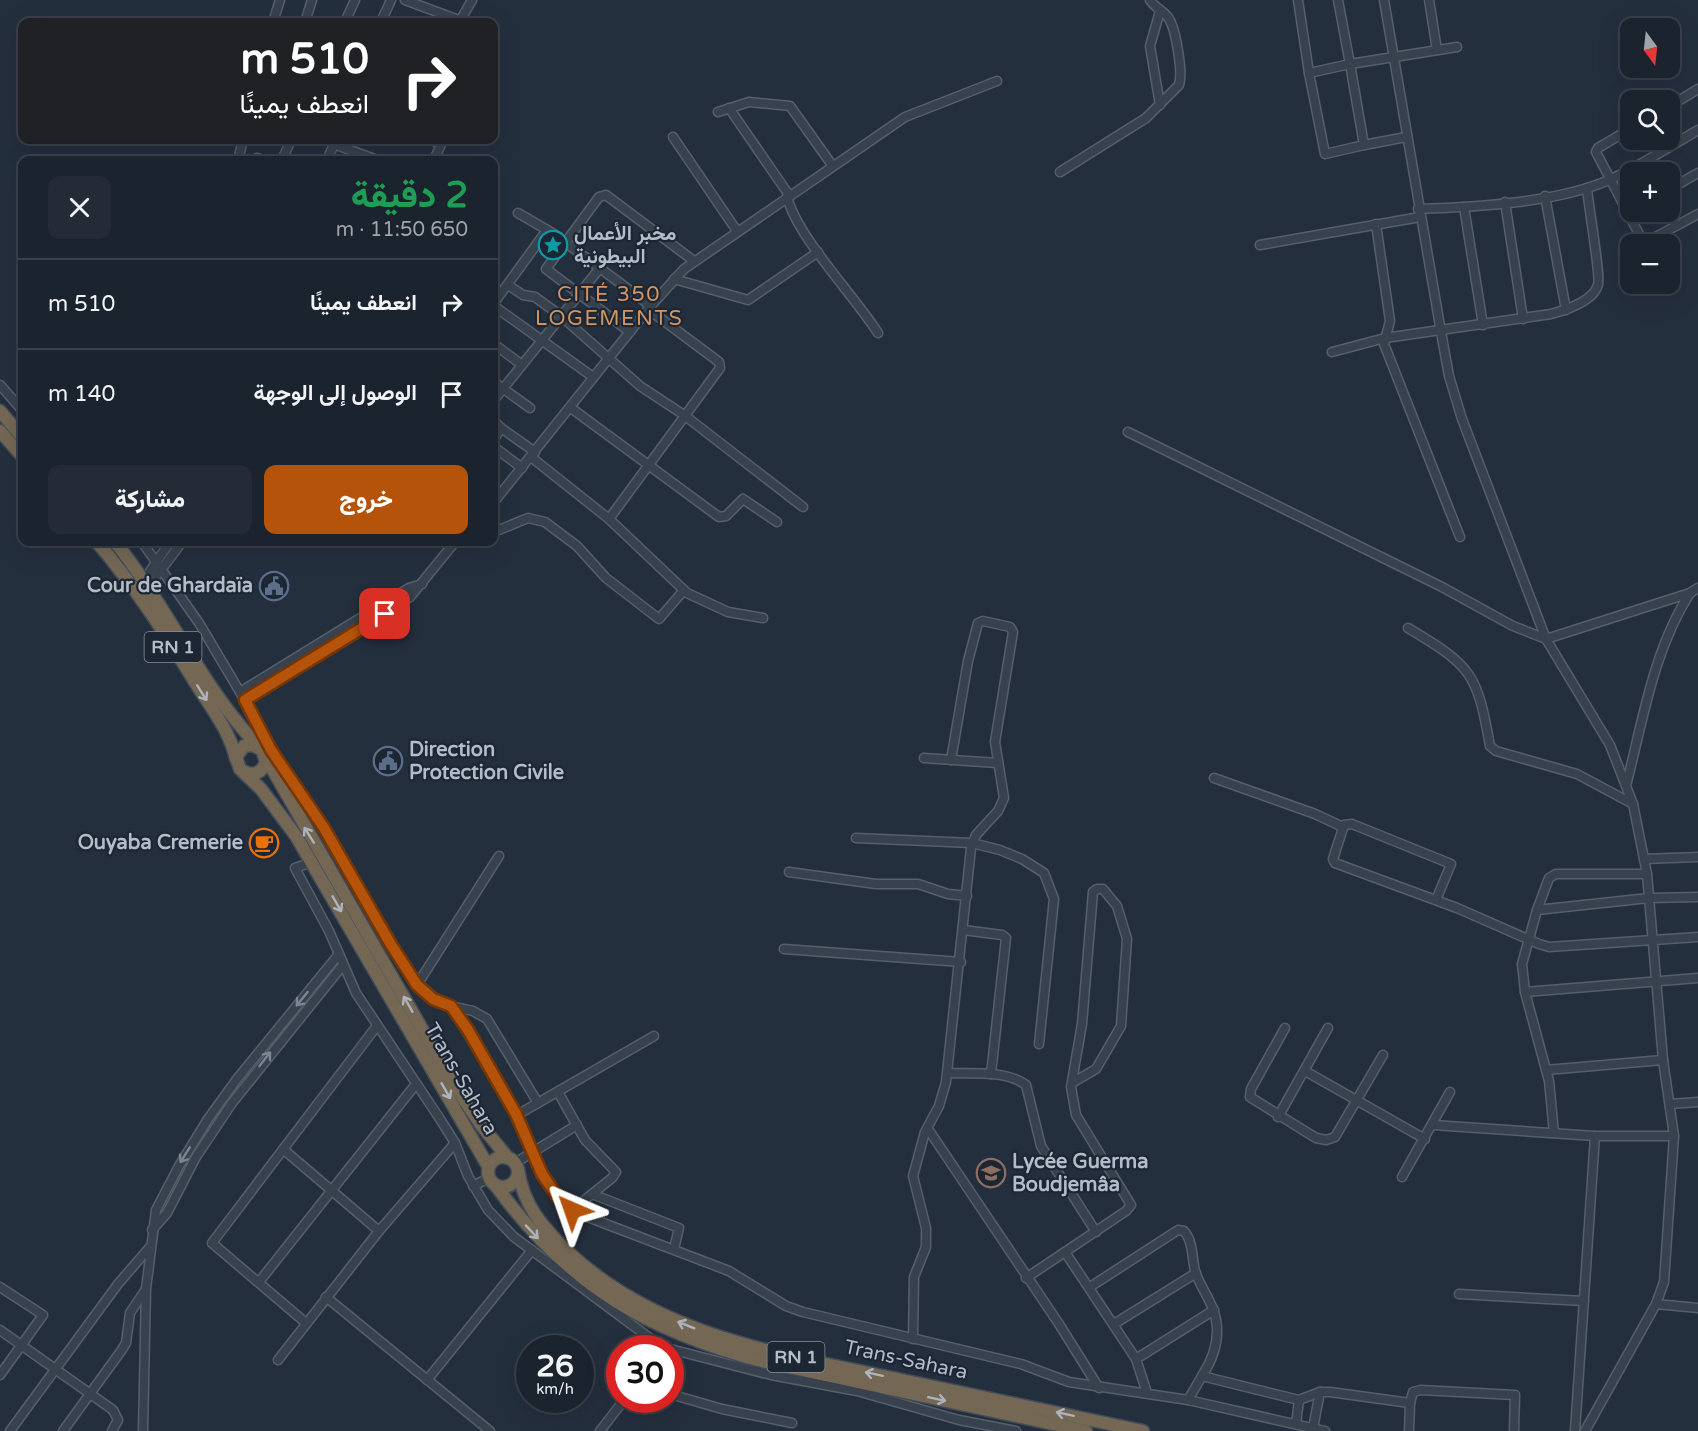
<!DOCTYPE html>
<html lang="ar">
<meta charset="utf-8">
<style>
:root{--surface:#1b232e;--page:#242b36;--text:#f1f3f6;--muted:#a0a4aa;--line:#39404a;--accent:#b45309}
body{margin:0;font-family:"Varela Round",Vazirmatn,sans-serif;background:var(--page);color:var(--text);direction:rtl;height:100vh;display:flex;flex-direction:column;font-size:22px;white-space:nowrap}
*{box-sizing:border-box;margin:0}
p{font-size:20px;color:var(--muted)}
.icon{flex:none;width:33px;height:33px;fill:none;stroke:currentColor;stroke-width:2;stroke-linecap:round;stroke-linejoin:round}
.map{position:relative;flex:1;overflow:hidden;direction:ltr}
.drawer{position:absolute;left:18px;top:156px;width:480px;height:390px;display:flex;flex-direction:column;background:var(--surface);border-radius:12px;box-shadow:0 6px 24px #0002,0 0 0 2px var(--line);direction:rtl}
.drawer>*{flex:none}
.top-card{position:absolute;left:18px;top:18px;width:480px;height:126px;border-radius:12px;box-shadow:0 6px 24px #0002,0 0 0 2px var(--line);direction:rtl;background:#202124;color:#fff;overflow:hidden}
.needle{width:39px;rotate:165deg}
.tools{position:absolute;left:1620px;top:18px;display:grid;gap:12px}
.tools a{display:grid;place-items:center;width:60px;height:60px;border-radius:12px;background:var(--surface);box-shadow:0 6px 24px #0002,0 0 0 2px var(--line);font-size:30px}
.speed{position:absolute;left:516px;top:1335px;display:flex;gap:12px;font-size:30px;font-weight:700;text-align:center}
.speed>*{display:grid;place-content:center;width:78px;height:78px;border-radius:50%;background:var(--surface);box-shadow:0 6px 24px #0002,0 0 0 2px var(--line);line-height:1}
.speed small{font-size:15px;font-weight:400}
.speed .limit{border:9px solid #d22;background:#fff;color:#111}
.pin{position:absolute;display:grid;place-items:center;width:51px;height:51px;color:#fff;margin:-26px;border-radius:12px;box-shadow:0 3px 9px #0006}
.me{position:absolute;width:66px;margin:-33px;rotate:317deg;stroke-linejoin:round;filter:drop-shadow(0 0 4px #0008)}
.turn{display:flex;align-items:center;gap:21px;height:126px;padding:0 30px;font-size:27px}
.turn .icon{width:78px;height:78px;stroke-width:2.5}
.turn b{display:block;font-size:42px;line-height:51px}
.round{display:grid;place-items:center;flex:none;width:63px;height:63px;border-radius:12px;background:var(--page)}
.head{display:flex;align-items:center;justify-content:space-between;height:102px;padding:0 30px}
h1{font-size:36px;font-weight:800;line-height:45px;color:#1e9e55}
.button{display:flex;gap:12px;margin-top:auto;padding:12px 30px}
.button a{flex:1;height:69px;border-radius:12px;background:var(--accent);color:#fff;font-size:24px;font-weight:800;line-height:69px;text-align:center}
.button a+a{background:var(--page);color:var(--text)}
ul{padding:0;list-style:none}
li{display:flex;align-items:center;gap:18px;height:90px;padding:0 30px;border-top:2px solid var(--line)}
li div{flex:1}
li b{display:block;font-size:22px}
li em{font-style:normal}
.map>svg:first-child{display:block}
</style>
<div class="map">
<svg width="1698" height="1431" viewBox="0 0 1698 1431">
<rect width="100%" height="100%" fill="#242f3e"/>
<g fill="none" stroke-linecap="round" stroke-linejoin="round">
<g stroke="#565f6c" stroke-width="11">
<g id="minor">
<path d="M405,0L464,22"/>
<path d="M1298,0L1309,73"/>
<path d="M1338,0L1350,64L1309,73L1325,154L1364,145"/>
<path d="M1384,0L1441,332L1449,376L1462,419L1546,639L1610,745L1633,804L1647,874L1663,1060L1674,1136L1664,1282L1656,1304L1585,1431"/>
<path d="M1429,0L1437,50"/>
<path d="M460,21L472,0"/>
<path d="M273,22L280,0"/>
<path d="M305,22L312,0"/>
<path d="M345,22L355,0"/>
<path d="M381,22L391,0"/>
<path d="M1160,105L1150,46L1160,11"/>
<path d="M1670,106L1698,89"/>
<path d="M729,108L789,195"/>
<path d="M718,112L749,102L790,106L832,165"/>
<path d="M1630,129L1598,148L1596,152L1640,236L1650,240L1698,214"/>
<path d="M673,137L737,231"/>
<path d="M1406,137L1364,145L1350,64L1457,47"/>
<path d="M431,140L441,144"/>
<path d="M334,144L377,160"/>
<path d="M257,158L263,160"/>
<path d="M238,160L243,140"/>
<path d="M282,160L291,140"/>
<path d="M327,160L336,140"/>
<path d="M434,160L443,140"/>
<path d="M1060,172L1146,118L1179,85C1183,73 1176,26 1167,16C1162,10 1155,8 1150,0"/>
<path d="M1670,189L1698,173"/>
<path d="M1545,196L1566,310"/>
<path d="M787,197C798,238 853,294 878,333"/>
<path d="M1505,202L1523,319"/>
<path d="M1464,207L1483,325"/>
<path d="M1418,209C1476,207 1556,203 1609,180C1640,166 1669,147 1698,130"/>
<path d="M518,213L554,234L651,306"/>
<path d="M1376,224L1390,321L1384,344L1460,537"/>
<path d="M1260,245L1420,217"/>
<path d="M674,279L748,300L818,252"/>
<path d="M508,285L523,295L535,297L561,316L640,386L684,415L803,507"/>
<path d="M494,303L547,230"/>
<path d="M494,306L593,377"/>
<path d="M630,332L546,269L599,197L606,195L694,261"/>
<path d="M494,344L522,365"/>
<path d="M1332,352L1385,338L1551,314C1566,310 1593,301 1598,285C1601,277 1588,203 1587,188"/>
<path d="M494,382L530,408"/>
<path d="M0,385L22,410"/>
<path d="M494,400L600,268"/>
<path d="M571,408L719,517L726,516L743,499L777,522"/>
<path d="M494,421L501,428L494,439"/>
<path d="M501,428L535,452"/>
<path d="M1128,432L1442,587L1513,626L1546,639L1690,593L1698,588"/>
<path d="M494,447L522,468"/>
<path d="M531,457L609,519L687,593L728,612L763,618"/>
<path d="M494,502L648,309L684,269L905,117L997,81"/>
<path d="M609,519L720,368L719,362L648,309"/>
<path d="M494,532L528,518L545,522L577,546L606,578L659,619L684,590"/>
<path d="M142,542L199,623L240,692L271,750L324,828L417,985L433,999L451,1006L517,1115L542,1174L557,1196L577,1213L729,1271L786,1306L803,1312L1021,1364L1069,1382L1188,1400L1202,1376L1299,1400L1320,1392H1330L1410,1403L1409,1431"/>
<path d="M142,583L170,542"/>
<path d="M146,590L182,542"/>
<path d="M1408,628C1472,666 1477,673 1490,746L1496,751L1577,774L1633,804"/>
<path d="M240,692L409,588L422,584"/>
<path d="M245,700L410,597L455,542"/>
<path d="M924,758L997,763"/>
<path d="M1214,778L1315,814L1343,827"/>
<path d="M1627,782C1643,719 1654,649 1690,593"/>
<path d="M856,838L972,843L1000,850L1022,859L1044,873L1054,899L1039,1044"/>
<path d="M1644,859L1698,857"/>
<path d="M312,862L295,868L329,931L356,993L440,1119L455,1143L468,1176L488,1210L514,1237L663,1348"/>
<path d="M789,872L876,884H918L948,894L967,896"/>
<path d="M1436,900L1451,864L1352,824L1344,825L1333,859L1335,863L1457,908L1539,944L1549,947L1698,937"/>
<path d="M1537,910L1649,898L1698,897"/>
<path d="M963,930L1002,935L1006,938L991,1074"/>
<path d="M784,949L961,962"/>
<path d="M417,985L499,856"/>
<path d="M1525,992L1698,978"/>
<path d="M451,1006L473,1011L487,1019L538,1103"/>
<path d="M1285,1028L1251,1089L1250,1097L1316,1138L1326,1140L1335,1137L1383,1055"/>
<path d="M1546,1070L1663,1060"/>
<path d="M1305,1071L1425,1139"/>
<path d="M948,1073C973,1074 1006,1070 1026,1085L1041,1146L1096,1232"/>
<path d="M558,1092L585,1140L616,1172L612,1178L572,1210"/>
<path d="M1670,1104L1698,1102"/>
<path d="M517,1115L654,1036"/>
<path d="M1278,1117L1328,1028"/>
<path d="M1433,1125L1595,1136H1674"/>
<path d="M928,1129L1059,1324L1099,1388"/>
<path d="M1554,1133L1549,1081L1525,992L1522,964L1537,910L1549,878L1556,874H1647"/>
<path d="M283,1149L379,1231"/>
<path d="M515,1163L577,1125"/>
<path d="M1402,1177L1450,1092"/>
<path d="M473,1186L489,1178"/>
<path d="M592,1194L679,1228L674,1249"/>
<path d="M152,1230L167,1213L196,1157L232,1103L343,965"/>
<path d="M1065,1252L1136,1359L1147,1393"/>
<path d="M1026,1278L1126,1211L1131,1205L1076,1115L1071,1087L1082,1024L1093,892L1097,889H1103L1117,906L1127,939L1121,1026L1096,1069L1072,1083"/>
<path d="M259,1282L416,1084"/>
<path d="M0,1287L43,1315L0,1375"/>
<path d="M1090,1287L1178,1230L1184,1231C1193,1241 1192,1258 1195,1271C1199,1284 1208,1296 1213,1309C1222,1333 1215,1356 1202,1376"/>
<path d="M1459,1294L1584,1301"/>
<path d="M326,1297L490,1431"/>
<path d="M1656,1304L1698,1308"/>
<path d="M306,1323L212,1243L376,1027"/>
<path d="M1114,1324L1196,1273"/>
<path d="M0,1330L113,1410L118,1420L112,1431"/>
<path d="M913,1339L914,1277L926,1247V1228L913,1176L925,1132L939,1106L946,1082L971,848L976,835L998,811L1004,798L995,742L1013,632L1010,627L983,621L978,623L968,661L951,760"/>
<path d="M670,1349L771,1375L857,1391L959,1420L1016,1431"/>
<path d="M1136,1359L1214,1310"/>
<path d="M278,1360L379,1231L455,1143"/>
<path d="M427,1380L532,1250"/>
<path d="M670,1394L722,1409L792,1423"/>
<path d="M1188,1400L1325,1431"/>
<path d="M1410,1403L1413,1392L1421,1390L1515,1395L1514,1431"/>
<path d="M1296,1424L1299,1400"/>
<path d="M1313,1428L1320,1392"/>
<path d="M10,1431L118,1284L149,1248"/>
<path d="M63,1431L121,1351L126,1343L130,1313L146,1289"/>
<path d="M143,1431L146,1289L156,1210L179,1166L208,1119L237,1079L339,954"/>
<path d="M600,1431L624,1400"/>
<path d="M1575,1431L1595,1136"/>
</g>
</g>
<g stroke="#434c59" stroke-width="15">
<g id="highway">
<path d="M0,411L22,437"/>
<path d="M0,431L22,456"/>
<path d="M97,542C134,585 165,633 195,682C210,706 230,731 236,759"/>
<path d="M115,542C168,607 201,687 259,747"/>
<path d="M266,758L456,1088L481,1125L508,1158"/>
<path d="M243,771C253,777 262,773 266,762L262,750L253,745L244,746L236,757L240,769L261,789L296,836L488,1166"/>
<circle cx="503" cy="1172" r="15"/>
<path d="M518,1169C523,1204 540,1224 565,1249C659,1340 794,1356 916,1383C992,1399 1067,1415 1143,1431"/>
<path d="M496,1186C569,1286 647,1331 765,1362L1086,1431"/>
</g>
</g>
<use href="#minor" stroke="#38414e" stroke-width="8"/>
<use href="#highway" stroke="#746855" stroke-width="12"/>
</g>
<defs><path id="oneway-shaft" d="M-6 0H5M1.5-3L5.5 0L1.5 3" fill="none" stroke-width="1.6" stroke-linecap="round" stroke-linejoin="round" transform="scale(1.5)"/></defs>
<g stroke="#aeb4bd">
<use href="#oneway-shaft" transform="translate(202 693) rotate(58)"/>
<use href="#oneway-shaft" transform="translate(309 835) rotate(-122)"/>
<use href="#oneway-shaft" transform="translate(337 904) rotate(60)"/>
<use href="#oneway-shaft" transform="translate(408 1004) rotate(-120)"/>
<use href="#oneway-shaft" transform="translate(446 1091) rotate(60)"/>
<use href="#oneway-shaft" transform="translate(532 1232) rotate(47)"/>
<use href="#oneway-shaft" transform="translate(686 1325) rotate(-158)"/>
<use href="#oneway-shaft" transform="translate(874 1374) rotate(-168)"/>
<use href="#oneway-shaft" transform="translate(937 1399) rotate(12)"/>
<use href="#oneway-shaft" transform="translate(1065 1414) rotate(-168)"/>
</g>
<g stroke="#7c8592">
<use href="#oneway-shaft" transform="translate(302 999) rotate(129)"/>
<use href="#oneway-shaft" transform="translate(265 1059) rotate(-52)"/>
<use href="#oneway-shaft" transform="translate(185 1155) rotate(122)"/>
</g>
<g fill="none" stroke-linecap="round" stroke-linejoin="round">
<g stroke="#753606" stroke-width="15">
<path id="route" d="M385,614L245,700L271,750L324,828L390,943L417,985L433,999L451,1006L468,1030L516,1114L542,1174L557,1196L572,1210"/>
</g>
<use href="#route" stroke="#b45309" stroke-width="10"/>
</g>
<defs>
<g id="sight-ring" transform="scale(1.5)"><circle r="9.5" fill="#1d2633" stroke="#0f9aa8" stroke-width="1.5"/><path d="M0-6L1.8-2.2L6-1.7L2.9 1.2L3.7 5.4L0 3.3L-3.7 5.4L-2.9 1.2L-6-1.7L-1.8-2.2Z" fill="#0f9aa8"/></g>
<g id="civic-ring" transform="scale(1.5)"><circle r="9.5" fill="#1d2633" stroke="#5c6f8a" stroke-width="1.5"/><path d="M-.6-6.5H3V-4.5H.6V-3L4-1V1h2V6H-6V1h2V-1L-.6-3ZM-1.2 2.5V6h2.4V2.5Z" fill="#5c6f8a"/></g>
<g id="cafe-ring" transform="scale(1.5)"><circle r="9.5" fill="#1d2633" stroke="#e8710a" stroke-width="1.5"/><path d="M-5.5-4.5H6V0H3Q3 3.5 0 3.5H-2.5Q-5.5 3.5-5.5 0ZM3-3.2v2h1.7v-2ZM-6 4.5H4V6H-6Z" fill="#e8710a"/></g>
<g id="school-ring" transform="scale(1.5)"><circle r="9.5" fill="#1d2633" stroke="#8d6e63" stroke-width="1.5"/><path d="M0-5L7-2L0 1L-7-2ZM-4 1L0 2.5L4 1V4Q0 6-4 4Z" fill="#8d6e63"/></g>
</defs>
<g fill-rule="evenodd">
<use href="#sight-ring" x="553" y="245"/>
<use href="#civic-ring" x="274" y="586"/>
<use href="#civic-ring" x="388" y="761"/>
<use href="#cafe-ring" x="264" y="843"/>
<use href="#school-ring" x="991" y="1173"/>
</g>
<g text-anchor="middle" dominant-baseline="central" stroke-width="4.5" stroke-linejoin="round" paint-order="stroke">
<g fill="#1d2633" stroke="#878f9c" stroke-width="1.5">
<rect x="144.5" y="632" width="57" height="30" rx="4.5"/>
<rect x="767.5" y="1342" width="57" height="30" rx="4.5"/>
</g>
<g font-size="18" font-weight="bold" fill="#b4bcc9">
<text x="173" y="647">RN 1</text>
<text x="796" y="1357">RN 1</text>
</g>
<g font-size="20" font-weight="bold" fill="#b4bcc9" stroke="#1d2633" text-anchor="start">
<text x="574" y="234">مخبر الأعمال<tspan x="574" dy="23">البيطونية</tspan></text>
<text x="253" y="586" text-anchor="end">Cour de Ghardaïa</text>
<text x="409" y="750">Direction<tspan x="409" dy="23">Protection Civile</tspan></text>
<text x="243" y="843" text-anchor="end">Ouyaba Cremerie</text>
<text x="1012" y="1162">Lycée Guerma<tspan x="1012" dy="23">Boudjemâa</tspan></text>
</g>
<g font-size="20" fill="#b4bcc9" stroke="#1d2633">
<text transform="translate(461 1079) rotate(60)">Trans-Sahara</text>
<text transform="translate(906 1360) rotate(12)">Trans-Sahara</text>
</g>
<g font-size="21" letter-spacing="1.5" fill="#d59563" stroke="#1d2633">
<text x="609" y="294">CITÉ 350<tspan x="609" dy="24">LOGEMENTS</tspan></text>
</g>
</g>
</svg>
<div class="tools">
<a><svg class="needle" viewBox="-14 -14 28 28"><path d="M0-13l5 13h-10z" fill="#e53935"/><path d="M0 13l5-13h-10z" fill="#a0a4aa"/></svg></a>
<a><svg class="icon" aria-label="search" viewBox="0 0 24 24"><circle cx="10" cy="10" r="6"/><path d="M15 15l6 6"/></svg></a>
<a>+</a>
<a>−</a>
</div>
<div class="speed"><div>26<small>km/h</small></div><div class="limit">30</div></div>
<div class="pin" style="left:385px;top:614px;background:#d93025"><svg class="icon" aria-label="arrive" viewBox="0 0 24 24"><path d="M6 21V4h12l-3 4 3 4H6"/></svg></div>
<svg class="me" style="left:572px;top:1210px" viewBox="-20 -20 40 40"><path d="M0-17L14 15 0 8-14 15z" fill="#b45309" stroke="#fff" stroke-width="4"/></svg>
<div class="top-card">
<div class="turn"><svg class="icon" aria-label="right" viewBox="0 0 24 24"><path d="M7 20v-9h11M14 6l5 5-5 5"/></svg><div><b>510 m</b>انعطف يمينًا</div></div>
</div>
<section class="drawer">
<div class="head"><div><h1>2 دقيقة</h1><p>650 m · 11:50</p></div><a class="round"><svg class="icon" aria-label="close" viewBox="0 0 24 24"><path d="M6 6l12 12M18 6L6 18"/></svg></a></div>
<ul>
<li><svg class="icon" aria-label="right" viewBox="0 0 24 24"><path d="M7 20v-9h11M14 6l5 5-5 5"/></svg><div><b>انعطف يمينًا</b></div><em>510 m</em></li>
<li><svg class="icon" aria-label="arrive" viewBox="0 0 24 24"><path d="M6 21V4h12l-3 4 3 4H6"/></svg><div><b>الوصول إلى الوجهة</b></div><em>140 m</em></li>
</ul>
<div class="button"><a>خروج</a><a>مشاركة</a></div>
</section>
</div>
